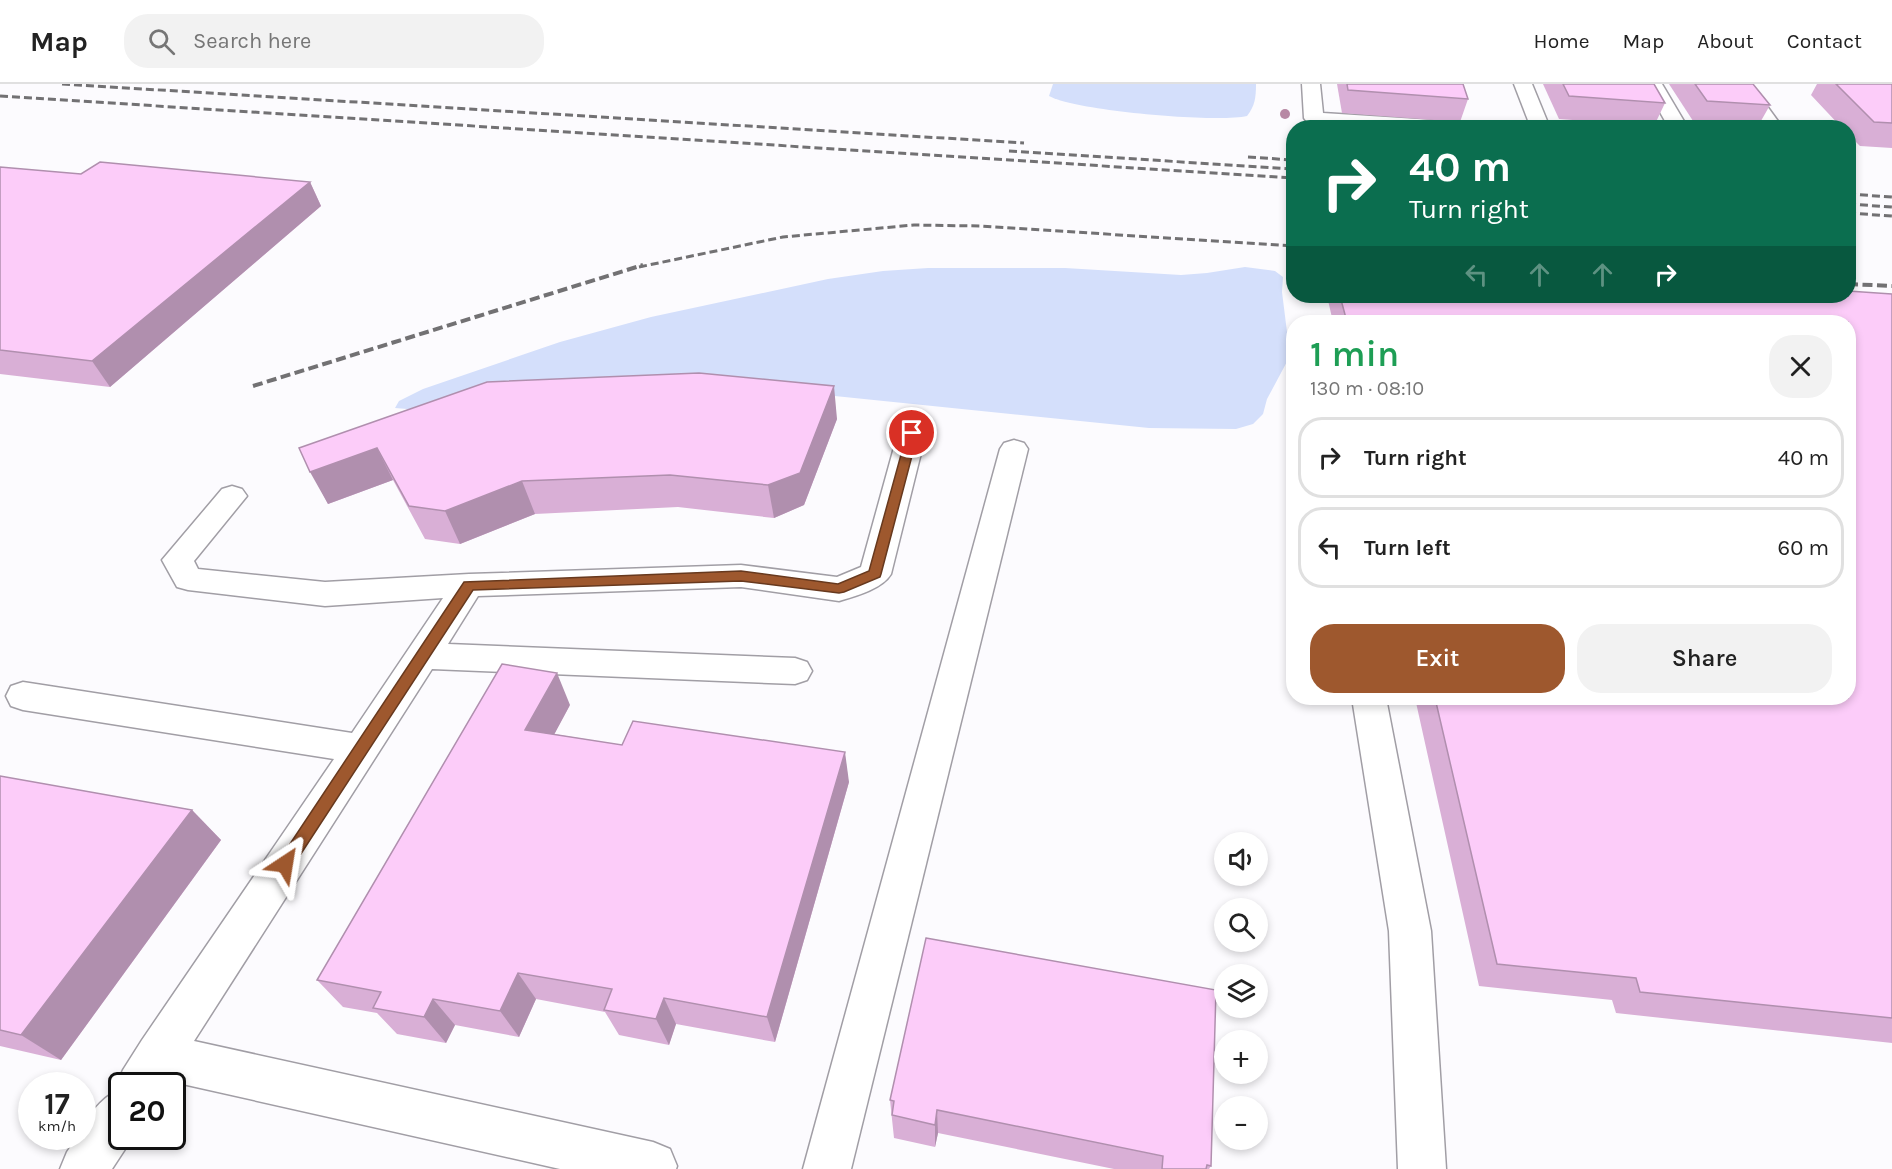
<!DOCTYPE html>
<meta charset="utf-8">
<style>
:root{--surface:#fff;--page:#f2f2f2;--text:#222;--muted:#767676;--line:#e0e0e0;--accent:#9e582e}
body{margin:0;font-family:Karla,sans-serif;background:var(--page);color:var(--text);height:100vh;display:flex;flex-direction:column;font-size:22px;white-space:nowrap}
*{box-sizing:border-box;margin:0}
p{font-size:20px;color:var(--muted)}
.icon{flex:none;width:33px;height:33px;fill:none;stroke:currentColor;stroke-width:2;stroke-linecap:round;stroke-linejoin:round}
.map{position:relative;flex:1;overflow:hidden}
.drawer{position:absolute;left:1286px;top:231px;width:570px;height:390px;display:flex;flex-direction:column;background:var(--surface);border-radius:24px;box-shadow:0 3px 9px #0003}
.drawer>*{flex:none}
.banner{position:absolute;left:1286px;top:36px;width:570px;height:183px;border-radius:24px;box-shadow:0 3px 9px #0003;background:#0b6e4f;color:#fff;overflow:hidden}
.tools{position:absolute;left:1214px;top:748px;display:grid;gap:12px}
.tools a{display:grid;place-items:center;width:54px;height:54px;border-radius:50%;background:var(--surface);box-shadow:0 3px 9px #0003;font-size:30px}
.speed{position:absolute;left:18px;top:988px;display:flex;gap:12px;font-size:30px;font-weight:700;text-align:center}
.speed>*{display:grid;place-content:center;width:78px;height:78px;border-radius:50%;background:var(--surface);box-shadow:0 3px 9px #0003;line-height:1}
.speed small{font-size:15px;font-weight:400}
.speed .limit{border:3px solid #111;border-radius:9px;background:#fff;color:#111}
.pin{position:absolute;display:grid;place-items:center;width:51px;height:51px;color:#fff;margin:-26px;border:3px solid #fff;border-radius:50%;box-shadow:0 2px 6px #0007}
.me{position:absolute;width:66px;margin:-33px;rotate:33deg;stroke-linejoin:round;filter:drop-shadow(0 0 4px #0008)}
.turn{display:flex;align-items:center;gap:21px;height:126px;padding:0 24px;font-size:27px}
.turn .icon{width:78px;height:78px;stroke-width:2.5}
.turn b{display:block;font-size:42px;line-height:51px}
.lanes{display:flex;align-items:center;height:57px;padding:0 24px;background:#0003;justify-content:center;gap:30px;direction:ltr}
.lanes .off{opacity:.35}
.round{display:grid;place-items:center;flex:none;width:63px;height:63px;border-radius:24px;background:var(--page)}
.headline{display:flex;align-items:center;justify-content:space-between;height:102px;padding:0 24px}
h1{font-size:36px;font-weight:600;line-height:45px;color:#1e9e55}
.button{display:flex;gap:12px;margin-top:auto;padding:12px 24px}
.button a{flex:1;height:69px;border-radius:24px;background:var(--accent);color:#fff;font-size:24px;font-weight:600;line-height:69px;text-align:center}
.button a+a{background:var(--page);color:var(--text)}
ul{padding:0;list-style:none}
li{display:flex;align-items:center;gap:18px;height:81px;margin:0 12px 9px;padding:0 12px;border:3px solid var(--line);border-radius:24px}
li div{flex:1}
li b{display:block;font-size:22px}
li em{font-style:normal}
header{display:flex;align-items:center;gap:36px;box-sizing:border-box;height:84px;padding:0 30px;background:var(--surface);border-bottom:2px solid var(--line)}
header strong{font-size:28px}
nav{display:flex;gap:33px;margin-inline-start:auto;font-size:21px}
.search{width:420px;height:54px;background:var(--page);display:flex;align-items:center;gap:15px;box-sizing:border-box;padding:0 21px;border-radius:24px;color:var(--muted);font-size:22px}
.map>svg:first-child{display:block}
</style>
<header>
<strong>Map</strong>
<div class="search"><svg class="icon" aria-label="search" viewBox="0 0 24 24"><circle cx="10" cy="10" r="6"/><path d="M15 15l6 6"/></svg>Search here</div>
<nav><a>Home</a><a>Map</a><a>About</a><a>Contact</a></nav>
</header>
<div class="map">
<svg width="1892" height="1085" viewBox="0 0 1892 1085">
<rect width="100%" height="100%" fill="#fcfbfe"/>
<g fill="#d4dffb">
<path d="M1053,0H1256C1256,13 1255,22 1247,32C1216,39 1076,27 1049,12Z"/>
<path d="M1245,183L1275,187L1283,193L1282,208L1290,272L1267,315L1263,330L1253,340L1236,345L1149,344L776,306L444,328L395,324L399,317L423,305L560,258L651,233L828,195L883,187L928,184H1065L1181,191L1207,189Z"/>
</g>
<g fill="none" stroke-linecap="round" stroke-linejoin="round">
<g stroke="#a19ea5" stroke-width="3">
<g id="minor">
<path d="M1302,0H1320L1323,29L1464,38L1471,40L1473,44H1370L1307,38L1304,34Z"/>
<path d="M1514,0H1532L1550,44H1531Z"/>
<path d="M1644,0H1662L1688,44H1669Z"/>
<path d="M1733,0H1751L1783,44H1764Z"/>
<path d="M912,340L922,343L926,349L891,490C882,505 856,512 839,517L741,503L478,512L448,560L795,574L807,578L812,587L807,596L795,600L432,585L194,957L653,1058L670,1065L677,1082L676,1085H560L169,997L165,1002H122V1053H133L112,1085H60L67,1068L77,1053H82C82,1035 103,1013 118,1006L116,1002L123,986L142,956L334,675L23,626L11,622L6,612L11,602L23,598L352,649L443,514L325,522L188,506L177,503L162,476L222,405L232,402L242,405L247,412L194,477L198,485L325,498L469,490L741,481L837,493L861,483L898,349L902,343Z"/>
<path d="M1014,356L1024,359L1028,365L851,1085H803L1000,365L1004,359Z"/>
<path d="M1352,614H1386L1431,847L1446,1085H1398L1389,847Z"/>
</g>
</g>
<use href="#minor" fill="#fff" fill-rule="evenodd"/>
<g stroke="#727173" stroke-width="3" stroke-dasharray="8 4" stroke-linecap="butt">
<path d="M62,0L1024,59"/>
<path d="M0,12L1293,94"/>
<path d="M1009,67L1293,85"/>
<path d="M1248,73L1293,76"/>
<path d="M1848,110L1892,113"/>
<path d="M1848,120L1892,123"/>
<path d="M1848,129L1892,132"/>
<path d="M639,183L783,153L914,141L980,142L1293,162"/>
</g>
<g stroke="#727173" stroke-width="4" stroke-dasharray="10 4.5" stroke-linecap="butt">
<path d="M1848,200L1892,202"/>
<path d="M253,302L643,181"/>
</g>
</g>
<circle fill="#b788a4" cx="1285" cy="30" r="5"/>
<g fill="#d9afd6">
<path d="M1337,0H1463L1468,15L1460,38L1342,29Z"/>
<path d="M1543,0H1654L1665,19L1654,42L1559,35Z"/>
<path d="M1669,0H1753L1770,21L1757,44L1695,40Z"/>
<path d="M1817,0H1892V64L1860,62L1848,50V44H1842L1811,11Z"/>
<path d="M0,83L81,90L310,98L321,122L110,303L0,290Z"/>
<path d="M1892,210V959L1616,929L1612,916L1479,902L1415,614H1848V238H1333L1327,212H1848Z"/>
<path d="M837,335L804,421L774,434L678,423L535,430L460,460L425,455L393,396L328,420L299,364Z"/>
<path d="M570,621L554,650L849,698L775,958L676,940L669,961L619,951L605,928L536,915L519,953L455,941L446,959L397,950L377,929L343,923L317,896Z"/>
<path d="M0,692L192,726L221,756L61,976L0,962Z"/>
<path d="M890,1016L1211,1082L1209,1085H1114L938,1049L935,1063L894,1054Z"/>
</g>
<g fill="#b08fae">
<path d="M310,98L321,122L110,303L92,277Z"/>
<path d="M834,302L837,335L804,421L774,434L768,401Z"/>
<path d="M377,364L393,396L328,420L310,388Z"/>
<path d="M522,397L535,430L460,460L445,427Z"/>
<path d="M557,589L570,621L540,677L525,646Z"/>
<path d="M845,668L849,698L775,958L767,933Z"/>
<path d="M192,726L221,756L61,976L21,951Z"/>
<path d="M518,889L536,915L519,953L500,927Z"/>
<path d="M664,914L676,940L669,961L656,935Z"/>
<path d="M433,915L455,941L446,959L424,933Z"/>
<path d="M937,1026L938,1049L935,1063V1041Z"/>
</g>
<g fill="#fcccf9" stroke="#b08fae" stroke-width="1.5">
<path d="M1347,0H1463L1468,15L1348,6Z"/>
<path d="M1563,0H1654L1665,19L1569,12Z"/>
<path d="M1695,0H1753L1770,21L1707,17Z"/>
<path d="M1836,0H1892V39L1874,38Z"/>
<path d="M100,78L310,98L92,277L0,266V83L81,90Z"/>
<path d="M1848,207L1892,210V934L1640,908L1636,894L1497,880L1435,614H1848V238H1347L1340,212H1848Z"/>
<path d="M699,289L834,302L800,389L768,401L670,391L522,397L445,427L409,422L377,364L310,388L299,364L487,298Z"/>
<path d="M502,580L557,589L525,646L622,661L633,637L845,668L767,933L664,914L656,935L604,926L612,905L518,889L500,927L433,915L424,933L373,924L381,908L317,896Z"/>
<path d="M0,692L192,726L21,951L0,946Z"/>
<path d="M926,854L1216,906L1211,1082L1207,1081L1206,1085H1162L1163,1072L937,1026L935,1041L892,1031L894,1017L890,1016Z"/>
</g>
<path fill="#9e582e" stroke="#67391e" stroke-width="1.5" d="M912,345L918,349L881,490L880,493L844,508L839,509L741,497L473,506L291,785L285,787L280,785L277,780L280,775L464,498L741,487L838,500L869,487L907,349Z"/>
</svg>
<div class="tools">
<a><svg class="icon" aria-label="sound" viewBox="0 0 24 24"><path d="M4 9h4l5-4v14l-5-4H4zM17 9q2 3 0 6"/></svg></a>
<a><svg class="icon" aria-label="search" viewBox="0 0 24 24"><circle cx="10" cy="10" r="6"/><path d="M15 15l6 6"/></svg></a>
<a><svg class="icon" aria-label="layers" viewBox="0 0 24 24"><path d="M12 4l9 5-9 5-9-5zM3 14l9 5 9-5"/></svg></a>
<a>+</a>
<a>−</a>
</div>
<div class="speed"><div>17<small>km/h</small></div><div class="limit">20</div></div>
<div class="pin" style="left:912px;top:349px;background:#d93025"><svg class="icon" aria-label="arrive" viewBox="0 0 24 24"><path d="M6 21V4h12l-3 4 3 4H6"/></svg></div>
<svg class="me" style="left:285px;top:780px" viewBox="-20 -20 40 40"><path d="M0-17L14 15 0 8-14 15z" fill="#9e582e" stroke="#fff" stroke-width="4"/></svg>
<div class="banner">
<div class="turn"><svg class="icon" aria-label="right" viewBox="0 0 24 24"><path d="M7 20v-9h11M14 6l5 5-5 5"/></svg><div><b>40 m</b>Turn right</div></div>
<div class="lanes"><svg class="icon off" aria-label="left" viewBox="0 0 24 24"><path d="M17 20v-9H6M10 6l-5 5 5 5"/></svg><svg class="icon off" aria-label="ahead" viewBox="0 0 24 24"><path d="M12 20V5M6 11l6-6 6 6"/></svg><svg class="icon off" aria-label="ahead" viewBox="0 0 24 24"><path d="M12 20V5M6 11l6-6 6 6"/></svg><svg class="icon" aria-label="right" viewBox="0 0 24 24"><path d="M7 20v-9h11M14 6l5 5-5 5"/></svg></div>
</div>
<section class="drawer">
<div class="headline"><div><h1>1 min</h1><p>130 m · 08:10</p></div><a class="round"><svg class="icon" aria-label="close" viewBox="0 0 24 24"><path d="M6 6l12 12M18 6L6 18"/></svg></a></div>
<ul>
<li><svg class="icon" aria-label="right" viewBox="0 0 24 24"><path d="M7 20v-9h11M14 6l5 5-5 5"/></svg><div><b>Turn right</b></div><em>40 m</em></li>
<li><svg class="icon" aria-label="left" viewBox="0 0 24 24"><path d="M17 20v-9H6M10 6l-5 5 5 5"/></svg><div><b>Turn left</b></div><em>60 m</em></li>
</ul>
<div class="button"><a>Exit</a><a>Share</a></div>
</section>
</div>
